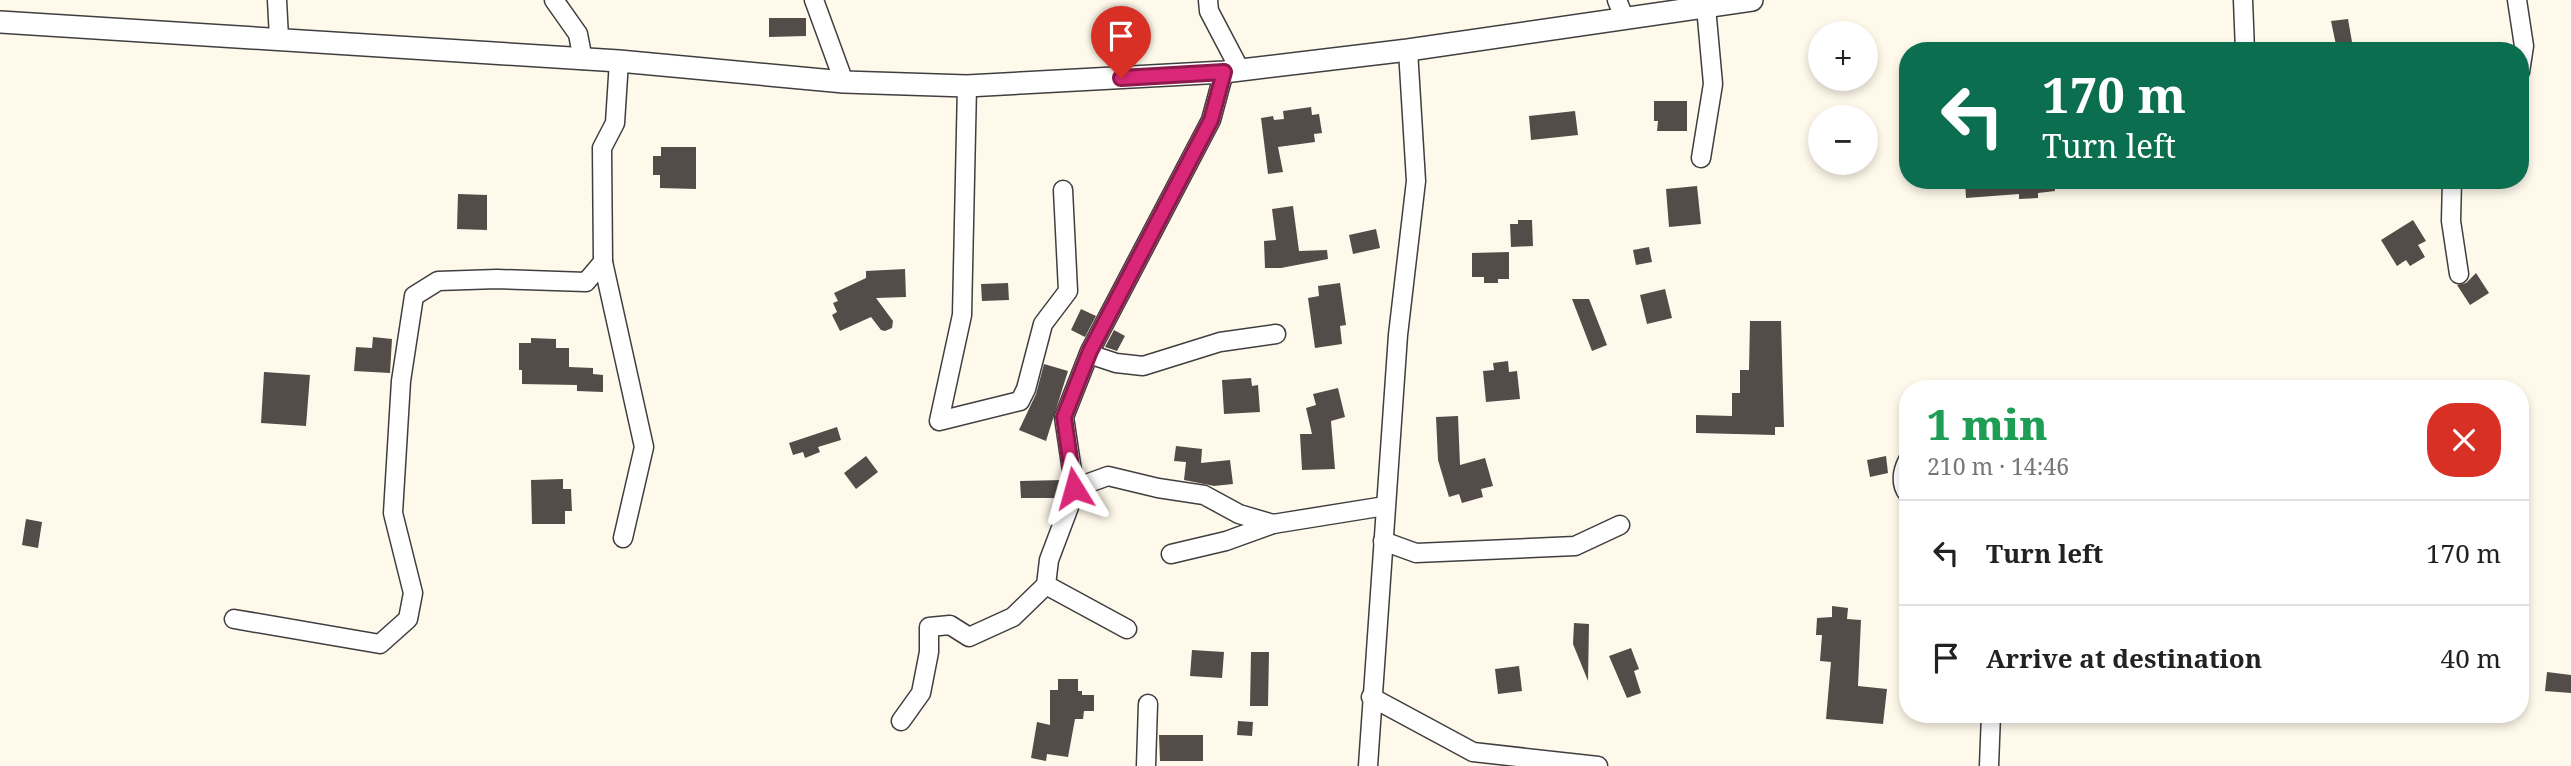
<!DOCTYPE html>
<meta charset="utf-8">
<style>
:root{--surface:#fff;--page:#f2f2f2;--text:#222;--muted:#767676;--line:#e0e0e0}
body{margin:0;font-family:"Noto Serif",serif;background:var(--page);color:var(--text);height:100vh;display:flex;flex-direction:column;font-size:26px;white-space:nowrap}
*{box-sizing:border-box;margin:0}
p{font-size:23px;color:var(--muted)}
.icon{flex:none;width:38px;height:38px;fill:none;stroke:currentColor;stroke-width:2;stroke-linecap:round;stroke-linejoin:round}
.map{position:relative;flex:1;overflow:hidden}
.sheet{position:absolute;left:1899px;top:380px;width:630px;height:343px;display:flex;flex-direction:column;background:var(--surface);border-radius:28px;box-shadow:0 4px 10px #0003}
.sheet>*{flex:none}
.banner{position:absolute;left:1899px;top:42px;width:630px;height:147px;border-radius:28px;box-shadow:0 4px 10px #0003;background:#0b6e4f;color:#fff;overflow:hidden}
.fabs{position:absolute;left:1808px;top:21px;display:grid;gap:14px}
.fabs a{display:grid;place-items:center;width:70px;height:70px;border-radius:50%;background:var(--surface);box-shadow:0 4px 10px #0003;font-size:35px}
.pin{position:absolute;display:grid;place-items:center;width:60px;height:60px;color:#fff;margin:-72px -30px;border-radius:50% 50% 50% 0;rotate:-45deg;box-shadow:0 0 7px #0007}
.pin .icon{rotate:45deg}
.me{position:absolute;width:77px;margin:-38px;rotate:352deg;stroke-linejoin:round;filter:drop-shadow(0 0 5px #0008)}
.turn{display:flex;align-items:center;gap:24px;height:147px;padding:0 28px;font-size:32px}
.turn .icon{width:91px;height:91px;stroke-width:2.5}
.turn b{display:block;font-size:49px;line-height:60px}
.round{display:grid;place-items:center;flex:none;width:74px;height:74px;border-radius:28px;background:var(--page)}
.headline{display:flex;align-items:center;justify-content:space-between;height:119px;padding:0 28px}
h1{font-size:42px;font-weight:800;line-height:52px;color:#1e9e55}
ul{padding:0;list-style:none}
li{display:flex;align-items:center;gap:21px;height:105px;padding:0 28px;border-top:2px solid var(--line)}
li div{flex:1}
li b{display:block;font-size:26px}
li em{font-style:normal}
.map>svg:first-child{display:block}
</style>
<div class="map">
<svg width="2571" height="766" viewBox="0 0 2571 766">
<rect width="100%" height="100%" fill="#fff9eb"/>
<g fill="#544c48">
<path d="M769,18H806V36L769,37Z"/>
<path d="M2348,19L2352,42L2336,45L2331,21Z"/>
<path d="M1654,101H1687V131H1657L1658,121H1654Z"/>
<path d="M1311,107L1312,115L1319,114L1322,133L1314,134L1315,142L1278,147L1283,172L1268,174L1261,118L1273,116L1274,120L1284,119L1283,111Z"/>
<path d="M1575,111L1578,135L1531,140L1529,116Z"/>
<path d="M661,147H696V189L660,188V175H653V156H661Z"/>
<path d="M1965,180H2054L2055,191L2038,193V198L2019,199V194L1966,198Z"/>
<path d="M1697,186L1701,224L1669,227L1666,189Z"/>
<path d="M458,194L487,195V230L457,229Z"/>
<path d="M1293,206L1299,251L1327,250L1328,259L1281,268H1265L1264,241L1276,240L1272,209Z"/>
<path d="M1518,220H1532L1533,246L1511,247L1510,224H1518Z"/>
<path d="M2413,220L2426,241L2418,245L2425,257L2410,266L2406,260L2397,266L2381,240Z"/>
<path d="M1376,229L1380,248L1353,254L1349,235Z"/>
<path d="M1649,247L1652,262L1636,265L1633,250Z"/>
<path d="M1509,252V279H1498V283H1484V277H1472V253Z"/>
<path d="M905,269L906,297L876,298L893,321L892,328L885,331L881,330L871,317L840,331L832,315L837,312L833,303L838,301L834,293L866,278V271Z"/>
<path d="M2476,273L2489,293L2470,305L2457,285L2466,283Z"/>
<path d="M1008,283L1009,300L982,301L981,284Z"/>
<path d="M1340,283L1346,325L1340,326L1342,344L1315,348L1308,298L1319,296L1318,286Z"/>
<path d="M1665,289L1672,318L1647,324L1640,295Z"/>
<path d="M1572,299H1589L1607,345L1592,351Z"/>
<path d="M1081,309L1096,316L1085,337L1071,330Z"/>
<path d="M1750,321H1781L1784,427H1775V435L1696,433V415L1732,416V393H1740V370H1749Z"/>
<path d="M1114,330L1125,336L1117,351L1105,347Z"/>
<path d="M373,337L392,339L390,373L354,371L356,347L372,348Z"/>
<path d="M531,338L556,339V348H569V367L593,368V374L603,375V392L577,391V385L522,384V370H519V343H531Z"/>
<path d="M1508,361L1509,372L1517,371L1520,399L1486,402L1483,371L1494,370L1493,363Z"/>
<path d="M1044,364L1068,371L1046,441L1019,430L1036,394Z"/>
<path d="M264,372L310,375L306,426L261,423Z"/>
<path d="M1251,378L1252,386L1258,385L1260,412L1224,414L1222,380Z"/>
<path d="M1338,388L1345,417L1331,421L1335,469L1302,470L1300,434H1312L1306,408L1316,405L1313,394Z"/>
<path d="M1458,416L1460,465L1485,458L1493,486L1481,489L1483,497L1462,503L1459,494L1449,497L1438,460L1436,417Z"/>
<path d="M837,427L841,440L818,447L820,452L805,458L803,452L793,455L789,443Z"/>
<path d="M1176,446L1202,449L1201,463L1230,460L1233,484L1214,486L1184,480L1186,462L1174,461Z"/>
<path d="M866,456L878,472L856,489L844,473Z"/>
<path d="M1886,456L1888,473L1870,477L1867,460Z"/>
<path d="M563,479V489H571L572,511H565V524H532L531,480Z"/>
<path d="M1062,480L1063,490L1060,498H1021L1020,481Z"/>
<path d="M26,519L42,522L38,548L22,545Z"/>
<path d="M1832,606L1848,608L1847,619L1861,620L1858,686L1887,689L1883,724L1826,719L1831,662L1820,661L1822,635H1816L1817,618L1832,617Z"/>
<path d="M1574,623L1589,624L1588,681L1573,644Z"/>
<path d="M1631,648L1639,669L1634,671L1641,693L1627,698L1609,656Z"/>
<path d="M1192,650L1224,652L1222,678L1190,676Z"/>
<path d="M1251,652H1269L1268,706H1250Z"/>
<path d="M1519,666L1522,691L1498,694L1495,669Z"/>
<path d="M2547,672L2571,675V693L2545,691Z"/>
<path d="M1058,679H1078V691H1082V695H1094V711H1084L1083,719H1075L1068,757L1047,754L1046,761L1031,758L1037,722L1050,725V690H1058Z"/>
<path d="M1238,721L1253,722L1252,736L1237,735Z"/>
<path d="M1159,735H1203V761H1160Z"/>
</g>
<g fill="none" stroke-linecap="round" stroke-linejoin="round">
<g stroke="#3f3f3f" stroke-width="21">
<g id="minor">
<path d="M277,0L279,38"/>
<path d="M554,0L578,34L583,60"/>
<path d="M814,0L844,82"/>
<path d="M1208,0L1209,11L1240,70"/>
<path d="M1617,0L1624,17"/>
<path d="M2243,0L2245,51"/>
<path d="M2517,0L2524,46L2520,72"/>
<path d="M967,86L962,315L939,421L1020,401L1026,389L1043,324L1068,291L1063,190"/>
<path d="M1701,158L1713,84L1706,7"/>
<path d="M2452,180L2451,221L2459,274"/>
<path d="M603,262L644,447L623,538"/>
<path d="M1089,354L1116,363L1143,366L1220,342L1276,334"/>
<path d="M1908,460C1902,471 1900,484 1908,494"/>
<path d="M1075,488L1108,476L1158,488L1204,495L1239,514L1273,524"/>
<path d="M1383,541L1416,553L1575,546L1620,525"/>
<path d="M1171,554L1226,541L1273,524L1385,506"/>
<path d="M234,619L380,644L408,619L413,593L393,513L401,381L414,296L438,281L497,279L586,282L603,262L602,148L615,123L619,61"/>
<path d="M1127,629L1046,585L1049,560L1075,491L1064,417L1090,351L1211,120L1224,72"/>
<path d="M1371,697L1473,752L1598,766"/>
<path d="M901,721L921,693L929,652V627L950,625L969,637L1013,617L1046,585"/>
<path d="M1146,766L1148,704"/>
<path d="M1368,766L1398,335L1416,181L1408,50"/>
<path d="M1989,766L1991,714"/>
</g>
</g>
<g stroke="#3f3f3f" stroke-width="24">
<path id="tertiary" d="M0,22L619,61L844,82L967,86L1224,72L1408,50L1752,0"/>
</g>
<use href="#minor" stroke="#fff" stroke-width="18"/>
<use href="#tertiary" stroke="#fff" stroke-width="21"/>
</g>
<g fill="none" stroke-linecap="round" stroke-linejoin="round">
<g stroke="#8e194d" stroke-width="18">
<path id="route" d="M1074,488L1064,417L1090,351L1211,120L1224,72L1121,78"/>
</g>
<use href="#route" stroke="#db2777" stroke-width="12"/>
</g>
</svg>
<div class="fabs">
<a>+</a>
<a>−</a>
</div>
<div class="pin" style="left:1121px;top:78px;background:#d93025"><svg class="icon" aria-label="arrive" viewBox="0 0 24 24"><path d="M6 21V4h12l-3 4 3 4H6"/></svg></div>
<svg class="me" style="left:1074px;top:488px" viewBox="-20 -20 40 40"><path d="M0-17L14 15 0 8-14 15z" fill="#db2777" stroke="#fff" stroke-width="4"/></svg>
<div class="banner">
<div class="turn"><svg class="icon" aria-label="left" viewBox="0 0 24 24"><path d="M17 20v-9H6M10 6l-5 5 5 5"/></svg><div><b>170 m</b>Turn left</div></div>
</div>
<section class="sheet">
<div class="headline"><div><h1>1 min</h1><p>210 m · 14:46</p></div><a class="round" style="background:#d93025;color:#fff"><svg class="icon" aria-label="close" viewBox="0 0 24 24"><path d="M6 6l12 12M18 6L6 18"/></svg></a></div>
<ul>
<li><svg class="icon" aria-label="left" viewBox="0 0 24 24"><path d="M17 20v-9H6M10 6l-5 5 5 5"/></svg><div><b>Turn left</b></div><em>170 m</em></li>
<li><svg class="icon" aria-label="arrive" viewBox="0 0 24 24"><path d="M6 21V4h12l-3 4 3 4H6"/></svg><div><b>Arrive at destination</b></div><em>40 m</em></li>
</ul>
</section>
</div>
